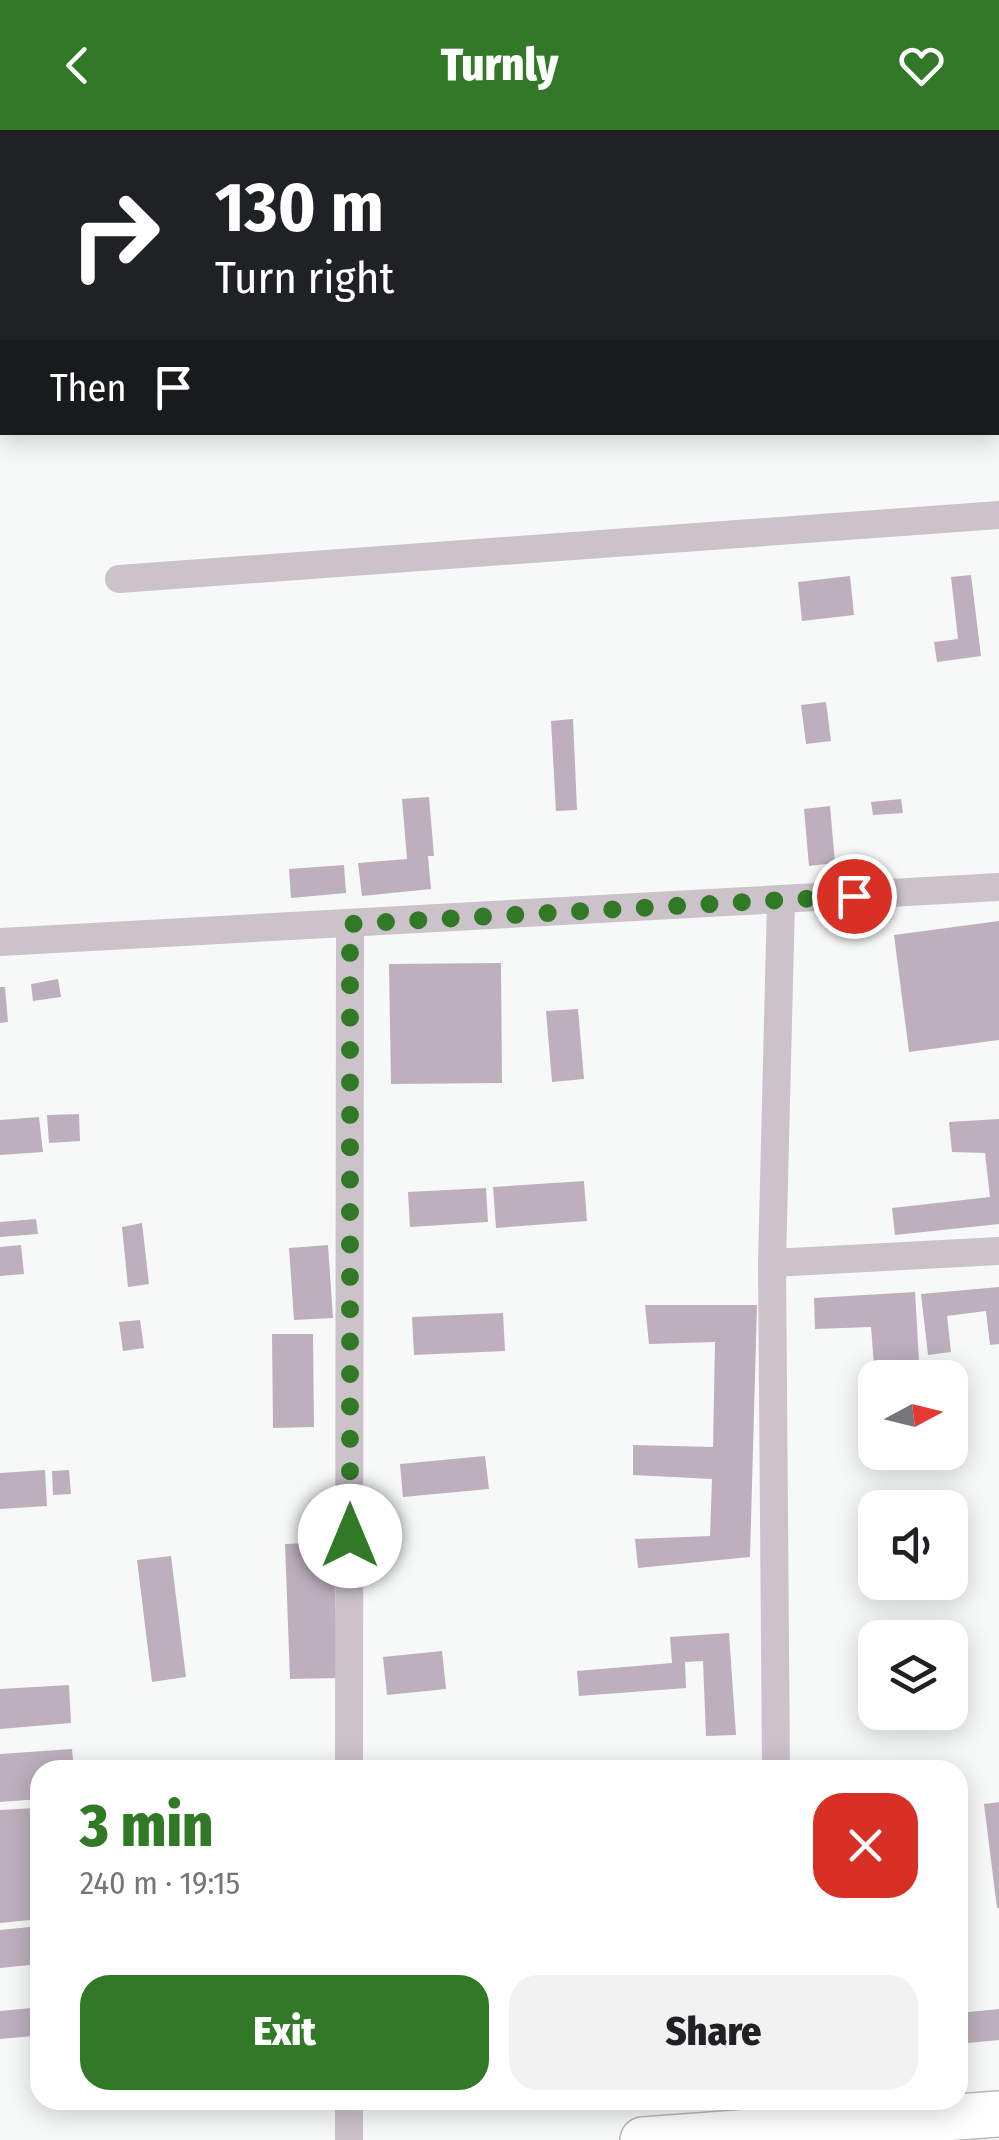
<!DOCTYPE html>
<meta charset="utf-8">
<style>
:root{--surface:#fff;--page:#f2f2f2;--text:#202124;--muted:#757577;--accent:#327927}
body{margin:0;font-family:"Fira Sans Condensed",sans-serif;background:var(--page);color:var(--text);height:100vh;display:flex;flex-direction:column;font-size:38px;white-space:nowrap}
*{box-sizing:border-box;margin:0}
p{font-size:32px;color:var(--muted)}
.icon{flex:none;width:55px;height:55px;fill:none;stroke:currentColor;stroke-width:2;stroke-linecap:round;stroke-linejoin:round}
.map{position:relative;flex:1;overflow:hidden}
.details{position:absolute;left:30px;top:1630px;width:938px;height:350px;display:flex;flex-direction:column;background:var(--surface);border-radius:30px;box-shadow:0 5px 25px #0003}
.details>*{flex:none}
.hud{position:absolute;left:0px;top:0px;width:1000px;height:305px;box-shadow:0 5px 25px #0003;background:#202124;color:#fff;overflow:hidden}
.needle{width:65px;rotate:83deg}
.tools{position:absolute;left:858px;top:1230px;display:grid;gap:20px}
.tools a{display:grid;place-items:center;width:110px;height:110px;border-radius:20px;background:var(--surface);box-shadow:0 5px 25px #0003;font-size:50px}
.pin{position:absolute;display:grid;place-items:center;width:85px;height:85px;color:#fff;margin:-42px;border:5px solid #fff;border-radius:50%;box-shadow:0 2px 10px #0007}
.me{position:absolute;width:110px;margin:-55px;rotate:0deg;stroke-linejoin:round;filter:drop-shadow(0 0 8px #0008)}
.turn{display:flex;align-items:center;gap:35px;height:210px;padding:0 50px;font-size:45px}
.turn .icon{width:130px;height:130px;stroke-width:2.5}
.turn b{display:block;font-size:70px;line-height:85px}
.then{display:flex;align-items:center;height:95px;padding:0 50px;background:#0003;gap:20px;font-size:38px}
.round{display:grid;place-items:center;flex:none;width:105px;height:105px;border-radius:30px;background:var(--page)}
.summary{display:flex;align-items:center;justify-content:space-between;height:170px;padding:0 50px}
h1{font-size:60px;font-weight:800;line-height:75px;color:var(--accent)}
.action{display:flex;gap:20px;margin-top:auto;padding:20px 50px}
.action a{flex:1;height:115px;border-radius:30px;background:var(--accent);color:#fff;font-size:40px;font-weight:800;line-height:115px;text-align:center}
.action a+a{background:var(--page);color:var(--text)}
header{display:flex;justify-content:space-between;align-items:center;height:130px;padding:0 50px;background:var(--accent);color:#fff;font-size:45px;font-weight:800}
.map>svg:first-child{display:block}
</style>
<header><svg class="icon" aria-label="back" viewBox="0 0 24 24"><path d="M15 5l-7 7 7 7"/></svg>Turnly<svg class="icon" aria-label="heart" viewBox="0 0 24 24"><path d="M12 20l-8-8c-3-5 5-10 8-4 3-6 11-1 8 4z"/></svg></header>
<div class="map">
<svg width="999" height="2010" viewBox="0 0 999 2010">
<rect width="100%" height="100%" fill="#f7f9f9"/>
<g fill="#bdafbd">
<path d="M971,445L981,526L937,532L934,512L958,509L951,447Z"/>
<path d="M850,446L854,485L802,491L798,452Z"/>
<path d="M826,572L831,611L806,614L801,575Z"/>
<path d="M573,589L577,680L556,681L551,591Z"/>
<path d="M429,667L434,726H428L431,759L362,766L358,733L407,729L402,669Z"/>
<path d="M901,669L903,683L873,685L871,672Z"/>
<path d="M830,676L835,733L809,736L804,679Z"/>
<path d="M344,735L346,763L291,768L289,739Z"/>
<path d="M999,791V910L909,922L894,805Z"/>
<path d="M501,833L502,953L391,954L389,834Z"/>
<path d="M58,849L61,867L33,871L31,854Z"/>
<path d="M0,857H5L8,892L0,893Z"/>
<path d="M578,879L584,949L552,952L546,881Z"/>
<path d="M79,984L80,1011L49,1013L47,985Z"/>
<path d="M39,987L43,1022L0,1025V990Z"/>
<path d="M999,989V1094L895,1105L892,1078L990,1067L985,1023L952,1022L949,992Z"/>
<path d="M584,1051L587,1091L496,1098L493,1057Z"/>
<path d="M486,1058L488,1092L410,1097L408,1062Z"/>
<path d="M36,1089L38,1104L0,1107V1092Z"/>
<path d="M142,1093L149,1154L128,1157L122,1097Z"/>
<path d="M21,1115L24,1144L0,1146V1117Z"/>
<path d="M328,1115L333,1188L294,1190L289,1118Z"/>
<path d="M999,1157V1214L990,1215L986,1181L947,1186L951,1222L928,1225L921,1164Z"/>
<path d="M915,1162L920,1248H875L871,1197L815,1199L814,1168Z"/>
<path d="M645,1175H757L750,1427L638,1438L635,1409L710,1406L712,1349L633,1345V1315L713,1317L715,1212L649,1214Z"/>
<path d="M503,1183L505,1221L414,1225L412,1187Z"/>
<path d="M140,1190L144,1218L123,1221L119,1192Z"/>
<path d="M272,1204H313L314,1297L273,1298Z"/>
<path d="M485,1326L489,1359L403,1367L400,1334Z"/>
<path d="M45,1340L47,1376L0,1379V1343Z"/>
<path d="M69,1340L71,1364L53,1365L52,1341Z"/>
<path d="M950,1378H953L962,1463L928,1466L927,1452H950Z"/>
<path d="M333,1412L338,1548L290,1549L285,1414Z"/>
<path d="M171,1426L186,1547L152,1552L137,1430Z"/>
<path d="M729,1503L736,1605L706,1606L703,1531L685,1532L686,1558L579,1566L577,1541L672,1533L670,1507Z"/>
<path d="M442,1521L446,1559L387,1565L383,1527Z"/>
<path d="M69,1555L71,1593L0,1599V1559Z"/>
<path d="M72,1619L74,1640H40V1669L0,1672V1624Z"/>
<path d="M999,1672V1778H997L984,1674Z"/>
<path d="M36,1678L40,1789L0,1793V1680Z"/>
<path d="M40,1796V1834L0,1838V1800Z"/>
<path d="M32,1878L34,1906L0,1909V1881Z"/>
<path d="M999,1879V1910L958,1914V1883Z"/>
</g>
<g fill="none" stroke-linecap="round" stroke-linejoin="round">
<g stroke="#bdb4bd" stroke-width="48">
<path id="primary" d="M643,2010L999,1984"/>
</g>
<g stroke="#cbc2ca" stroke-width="28">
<path d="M119,449L999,385"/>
<path d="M0,812L999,757"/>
<path d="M772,1133L999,1121"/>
<path d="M349,1640L350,794"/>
<path d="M776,1640L772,1133L781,771"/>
<path d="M779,1970V2000"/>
<path d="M349,2010V1970"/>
</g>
<use href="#primary" stroke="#fff" stroke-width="45"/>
</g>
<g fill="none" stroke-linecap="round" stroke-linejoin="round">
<path stroke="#327927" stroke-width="18" stroke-dasharray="0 32.4" d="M350,1406V794L854,766"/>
</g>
</svg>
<div class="tools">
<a><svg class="needle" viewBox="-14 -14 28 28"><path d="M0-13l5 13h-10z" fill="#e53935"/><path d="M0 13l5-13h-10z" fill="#757577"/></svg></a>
<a><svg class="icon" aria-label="sound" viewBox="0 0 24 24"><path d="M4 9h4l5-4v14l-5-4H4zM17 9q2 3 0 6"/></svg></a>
<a><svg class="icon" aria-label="layers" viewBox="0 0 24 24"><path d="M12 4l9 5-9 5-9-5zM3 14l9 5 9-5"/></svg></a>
</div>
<div class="pin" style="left:854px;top:766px;background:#d93025"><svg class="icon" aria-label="arrive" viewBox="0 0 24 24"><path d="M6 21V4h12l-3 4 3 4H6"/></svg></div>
<svg class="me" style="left:350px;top:1406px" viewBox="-20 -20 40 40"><circle r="19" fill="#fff"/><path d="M0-13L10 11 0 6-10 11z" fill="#327927"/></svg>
<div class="hud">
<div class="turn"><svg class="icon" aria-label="right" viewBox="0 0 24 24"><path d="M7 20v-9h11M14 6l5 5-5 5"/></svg><div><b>130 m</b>Turn right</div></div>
<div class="then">Then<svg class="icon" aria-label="arrive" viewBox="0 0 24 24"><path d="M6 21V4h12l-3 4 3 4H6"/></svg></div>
</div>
<section class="details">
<div class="summary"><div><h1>3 min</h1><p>240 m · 19:15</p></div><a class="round" style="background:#d93025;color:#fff"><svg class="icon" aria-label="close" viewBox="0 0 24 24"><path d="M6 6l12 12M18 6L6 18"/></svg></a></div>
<div class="action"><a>Exit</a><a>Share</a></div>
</section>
</div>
